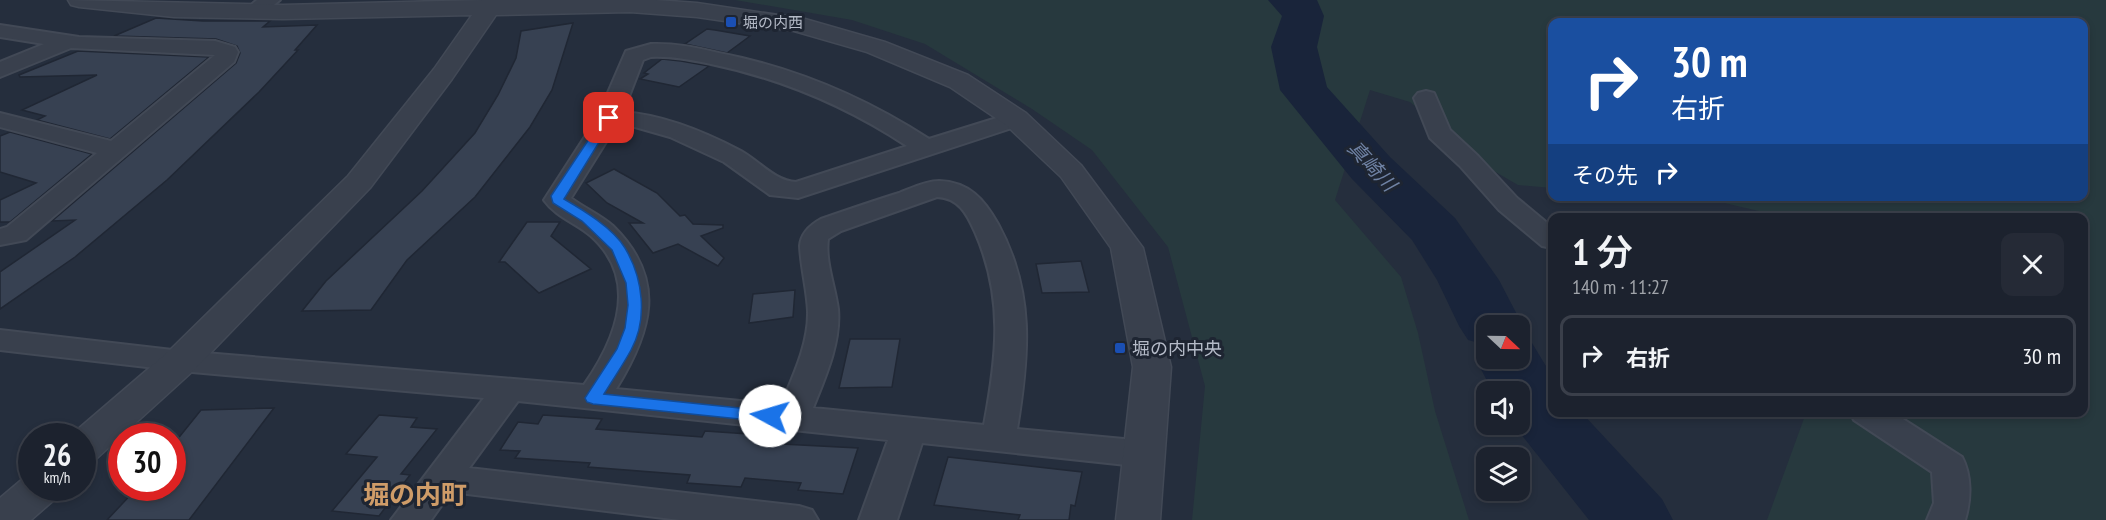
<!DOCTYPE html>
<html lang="ja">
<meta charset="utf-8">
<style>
:root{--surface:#1c222e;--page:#252a36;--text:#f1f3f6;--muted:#a0a4aa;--line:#3a3f4a}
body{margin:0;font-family:"PT Sans Narrow","Noto Sans JP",sans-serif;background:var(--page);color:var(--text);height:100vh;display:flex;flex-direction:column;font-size:22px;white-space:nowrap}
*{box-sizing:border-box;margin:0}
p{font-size:20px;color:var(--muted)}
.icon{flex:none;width:33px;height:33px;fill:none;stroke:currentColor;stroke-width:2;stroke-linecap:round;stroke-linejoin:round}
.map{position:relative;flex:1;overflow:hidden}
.panel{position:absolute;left:1548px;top:213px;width:540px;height:204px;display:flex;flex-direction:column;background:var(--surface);border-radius:12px;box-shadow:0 3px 9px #0003,0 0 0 2px var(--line)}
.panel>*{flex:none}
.top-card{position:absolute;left:1548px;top:18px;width:540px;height:183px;border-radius:12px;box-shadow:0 3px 9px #0003,0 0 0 2px var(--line);background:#1a4fa0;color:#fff;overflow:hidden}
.needle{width:39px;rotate:112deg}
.fabs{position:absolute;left:1476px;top:315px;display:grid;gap:12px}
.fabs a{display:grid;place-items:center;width:54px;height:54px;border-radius:12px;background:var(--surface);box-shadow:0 3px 9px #0003,0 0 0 2px var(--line);font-size:30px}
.speed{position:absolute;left:18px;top:423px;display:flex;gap:12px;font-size:30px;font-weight:700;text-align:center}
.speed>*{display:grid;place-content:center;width:78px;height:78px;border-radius:50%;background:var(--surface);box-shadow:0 3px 9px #0003,0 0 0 2px var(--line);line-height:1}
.speed small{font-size:15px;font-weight:400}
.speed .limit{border:9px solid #d22;background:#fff;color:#111}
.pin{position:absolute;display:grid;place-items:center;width:51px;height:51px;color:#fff;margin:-26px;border-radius:12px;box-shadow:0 3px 9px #0006}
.me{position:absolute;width:66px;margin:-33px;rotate:276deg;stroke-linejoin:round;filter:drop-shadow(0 0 4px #0008)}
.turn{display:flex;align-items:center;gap:21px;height:126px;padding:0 24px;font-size:27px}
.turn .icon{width:78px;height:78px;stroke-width:2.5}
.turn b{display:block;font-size:42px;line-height:51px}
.then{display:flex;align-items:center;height:57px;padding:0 24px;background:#0003;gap:12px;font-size:22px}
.round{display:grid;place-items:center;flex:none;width:63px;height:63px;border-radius:12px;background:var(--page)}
.head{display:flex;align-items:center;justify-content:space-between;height:102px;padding:0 24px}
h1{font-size:36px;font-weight:600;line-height:45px}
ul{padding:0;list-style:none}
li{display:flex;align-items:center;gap:18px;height:81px;margin:0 12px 9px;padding:0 12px;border:3px solid var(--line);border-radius:12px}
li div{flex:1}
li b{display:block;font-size:22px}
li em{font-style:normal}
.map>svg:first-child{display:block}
</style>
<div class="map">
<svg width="2106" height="520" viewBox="0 0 2106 520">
<rect width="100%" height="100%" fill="#252e3d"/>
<path fill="#27393e" d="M735,0H2106V520H1767L1806,413L2084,412V218L1784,217L1699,197L2084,196V22H1552V188L1518,185L1492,170L1410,102L1370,90L1335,200L1401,277L1418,333L1435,411L1469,520H1192L1205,386L1168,247L1092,150L1032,109L925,44L852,20Z"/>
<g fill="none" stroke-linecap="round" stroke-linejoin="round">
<path fill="#19243a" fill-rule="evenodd" d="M1268,0H1317L1324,16L1317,47L1327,87L1390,157L1455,218L1499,280L1523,326L1520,332V326H1486V358H1520V339L1532,343L1552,376V412H1581L1662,499L1673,520H1589L1513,424H1520V392H1493L1475,358L1483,344L1468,340L1459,326L1437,280L1412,240L1352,179L1280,90L1271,47L1282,16Z"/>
</g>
<g fill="#374152" stroke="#202734" stroke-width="1.5">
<path d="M156,18L203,21H270L263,27L317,25L295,50H298L259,92L167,180L75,257L0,309V272L75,220L52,221L236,63L240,53L237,46L216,39L114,36Z"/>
<path d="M573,23L552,90L530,127L475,197L407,260L371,310L302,311L326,281L422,191L475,133L498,95L516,58L521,31Z"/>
<path d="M707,29L715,30L750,36L727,53L685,44Z"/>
<path d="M78,51L209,57L110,139L37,120L45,116L22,110L97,75L20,77L19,75Z"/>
<path d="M662,59L681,61L709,66L679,87L640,79L648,74L644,73Z"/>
<path d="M10,132L92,154L10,222H0V200L36,183L0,172V136Z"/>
<path d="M614,169L657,193L680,216L685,215L693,224L723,225V228L701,236L724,258L718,266L678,244L653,253L629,223H643L607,203L586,183Z"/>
<path d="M527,222H560L551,236L591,269L539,293L505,262H499Z"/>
<path d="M1081,261L1089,292L1042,293L1036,264Z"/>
<path d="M795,290L793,317L749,323L753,294Z"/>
<path d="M850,339H900L892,387L839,388Z"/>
<path d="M274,408L189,520H107L137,488H172V446L201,410Z"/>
<path d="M379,415L417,418L411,427L437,429L401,474L410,475L379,516L332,511L377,457L346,454Z"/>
<path d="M543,415L602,419L596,429L702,437L705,431L763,435L760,443L858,448L843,494L798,490L801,483L745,478L741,487L687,483L690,475L588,467L590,463L515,458L520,451L500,450L518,422L538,424Z"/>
<path d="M948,457L1082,472L1075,506L1071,505L1069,520H1018L1020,515L934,505Z"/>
</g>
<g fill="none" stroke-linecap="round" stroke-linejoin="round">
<g stroke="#424956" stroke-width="4">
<g id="minor">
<path d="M257,0H280L260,16H246L243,12Z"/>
<path d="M0,25L79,37L215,41L235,47L238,52L234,62L26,240L0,245V229L7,227L97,153L0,127V113L111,141L215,55L71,48L0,77V62L44,44L0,37Z"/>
<path d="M651,44C675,43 697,48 719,53C796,68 864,97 929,139L1016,112L1024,114L1028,119L1024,124L798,198L770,195L724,162L670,137L635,127L616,126L571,198C584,208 601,215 613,226C667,279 652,331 616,389L781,405C793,376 809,343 808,311C807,289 801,268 800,246C801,233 810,225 821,219C847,210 873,201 899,193C912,188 926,181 939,181C969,182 984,199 998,224C1035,292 1029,355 1017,429L1145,441L1157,445L1162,454L1157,463L1145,467L922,443L897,520H859L888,440L518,401L469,468L799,506L812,510L818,520H680L451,492L431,520H391L484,398L181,371L0,350V330L181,351L584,385C616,339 640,280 591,236C576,223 556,217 544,200L597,118L626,51ZM651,57C672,56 691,60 711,64C783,79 846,106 907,146L796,182C775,181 759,161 741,151C705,132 664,115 623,112L643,60ZM937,197C959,198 967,214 975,232C1004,298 997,356 984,425L813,408C825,378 841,343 838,309C835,286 825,262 828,239L841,231Z"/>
<path d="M1426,91L1434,93L1450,130L1478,156L1517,198L1552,227V248L1542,246L1499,210L1460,166L1430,138L1414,98L1418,93Z"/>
<path d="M1850,412H1892L1962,457C1972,476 1971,500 1965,520H1927L1934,503L1932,472L1854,420Z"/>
</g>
</g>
<g stroke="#424956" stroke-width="3">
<g id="tertiary">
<path d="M68,0L283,5L483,0H656L697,3L805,19L885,42L968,75L1026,113L1081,165L1143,248L1171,367L1160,520H1116L1133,367L1111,248L1061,177L1006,125L950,87L867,52L794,31L697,17L630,12L496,15L452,79L370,188L194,370L96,459L82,463V436H70L168,352L348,176L434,69L472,15L283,19L174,17L79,7L71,5Z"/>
<path d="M32,475V488H61L55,499L31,520H0V498L25,477Z"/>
</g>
</g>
<use href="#minor" fill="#39404d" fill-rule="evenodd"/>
<use href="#tertiary" fill="#39404d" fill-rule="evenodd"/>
</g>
<path fill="#1a73e8" stroke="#114b97" stroke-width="1.5" d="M609,114L614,118L564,199C583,210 613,228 625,248C643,278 648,319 631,350C623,365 613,379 604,394L770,411L775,412L778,416L775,420L770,422L593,404L587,402L585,398L617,349L625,328L628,305L626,283L612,250L582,221L553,203L551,196L605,115Z"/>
<g fill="#1a4fb4" stroke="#1e2532" stroke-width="2">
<rect x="725" y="16" width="12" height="12" rx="3"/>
<rect x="1114" y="342" width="12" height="12" rx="3"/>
</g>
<g text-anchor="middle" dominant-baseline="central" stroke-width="6" stroke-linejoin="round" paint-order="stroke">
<g font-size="15" fill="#b5bbc8" stroke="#1e2532" text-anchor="start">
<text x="743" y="22">堀の内西</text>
</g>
<g font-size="18" fill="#b5bbc8" stroke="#1e2532" text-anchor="start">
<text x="1132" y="348">堀の内中央</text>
</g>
<g font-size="20" font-style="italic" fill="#7083a5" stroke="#1e2532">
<text transform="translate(1372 166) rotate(47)">真崎川</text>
</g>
<g font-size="26" font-weight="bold" fill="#cf9c68" stroke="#1e2532">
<text x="415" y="494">堀の内町</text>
</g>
</g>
</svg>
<div class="fabs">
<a><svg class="needle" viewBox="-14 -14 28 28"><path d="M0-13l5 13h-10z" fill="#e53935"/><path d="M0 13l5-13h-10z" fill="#a0a4aa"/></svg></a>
<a><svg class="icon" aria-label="sound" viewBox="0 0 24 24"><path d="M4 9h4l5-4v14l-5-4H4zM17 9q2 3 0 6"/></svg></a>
<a><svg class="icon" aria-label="layers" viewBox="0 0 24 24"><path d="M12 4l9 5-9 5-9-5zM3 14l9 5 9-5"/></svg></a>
</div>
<div class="speed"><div>26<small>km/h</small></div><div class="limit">30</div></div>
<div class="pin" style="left:609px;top:118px;background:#d93025"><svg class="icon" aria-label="arrive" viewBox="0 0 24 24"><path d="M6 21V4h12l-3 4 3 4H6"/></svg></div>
<svg class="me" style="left:770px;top:416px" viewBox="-20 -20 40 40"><circle r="19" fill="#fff"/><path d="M0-13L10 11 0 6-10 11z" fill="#1a73e8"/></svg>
<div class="top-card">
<div class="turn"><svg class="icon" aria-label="right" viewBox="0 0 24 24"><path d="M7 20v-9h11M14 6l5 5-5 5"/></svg><div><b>30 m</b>右折</div></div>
<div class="then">その先<svg class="icon" aria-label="right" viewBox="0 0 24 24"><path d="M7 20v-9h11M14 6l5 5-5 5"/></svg></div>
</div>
<section class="panel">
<div class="head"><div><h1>1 分</h1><p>140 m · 11:27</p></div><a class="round"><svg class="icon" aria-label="close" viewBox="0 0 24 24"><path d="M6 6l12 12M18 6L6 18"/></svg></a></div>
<ul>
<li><svg class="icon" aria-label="right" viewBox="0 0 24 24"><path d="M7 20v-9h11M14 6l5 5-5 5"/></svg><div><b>右折</b></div><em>30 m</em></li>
</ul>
</section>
</div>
